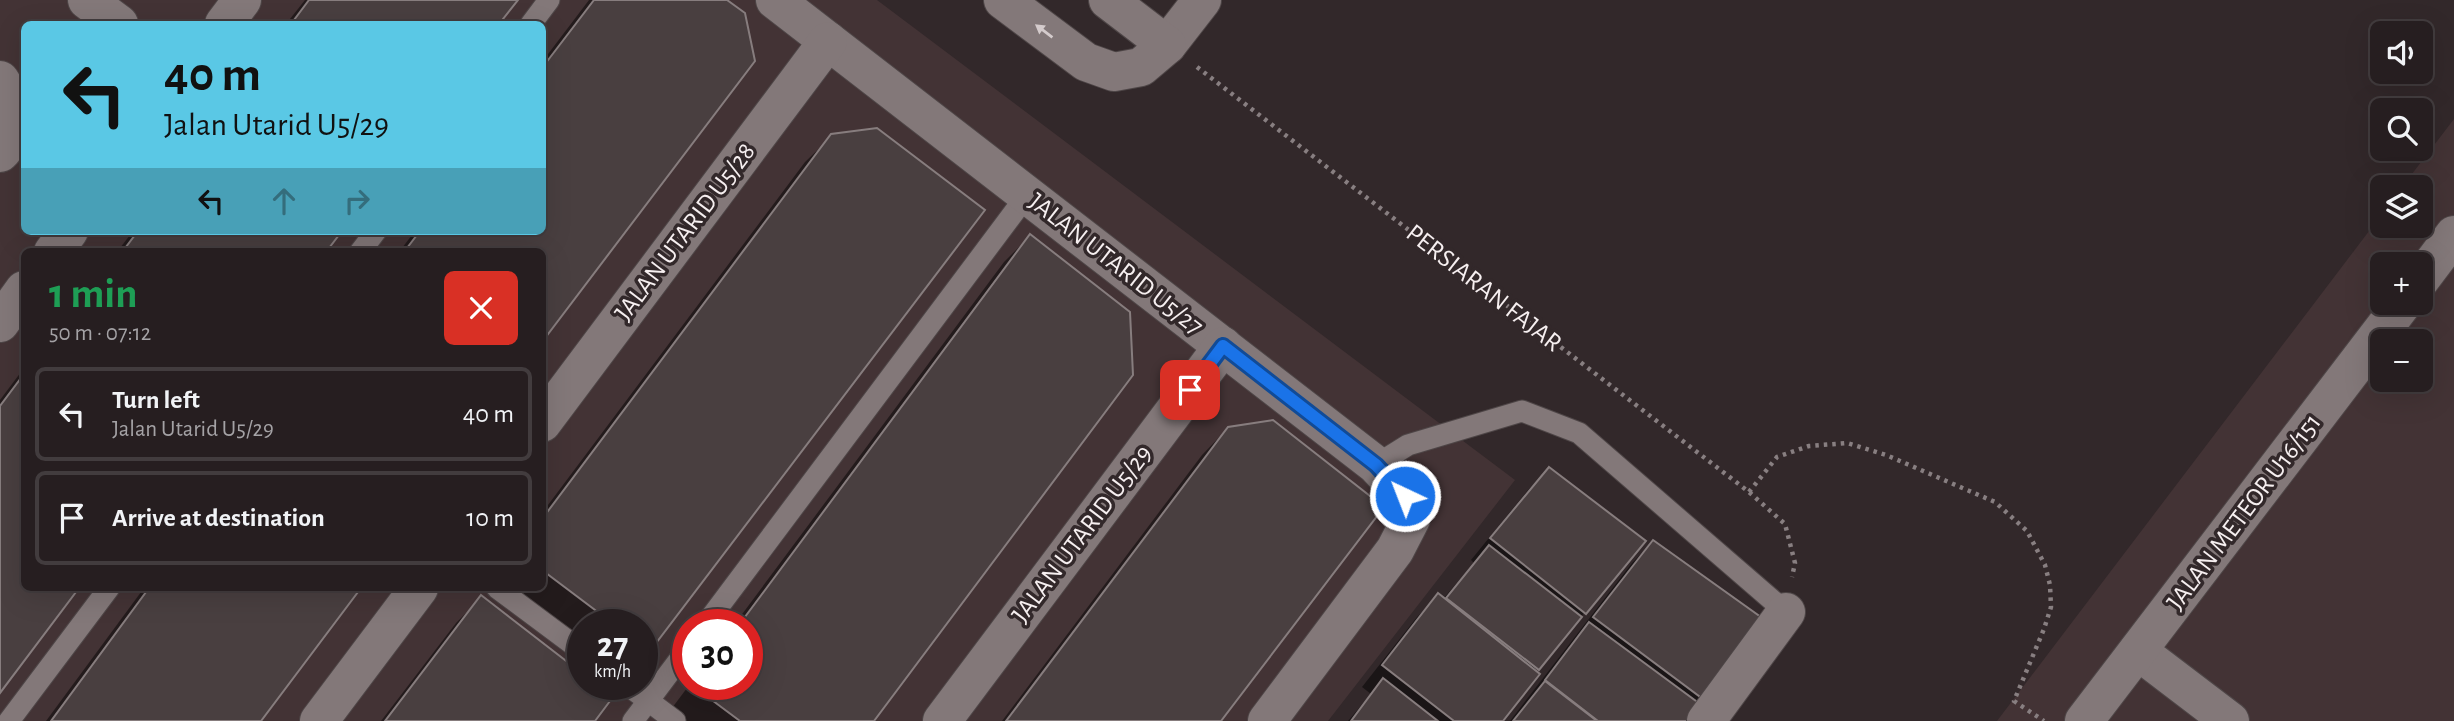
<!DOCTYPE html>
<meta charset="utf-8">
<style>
:root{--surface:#261e20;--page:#2e2729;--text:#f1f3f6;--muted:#a4a2a5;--line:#423c3e}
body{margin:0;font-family:"Alegreya Sans",sans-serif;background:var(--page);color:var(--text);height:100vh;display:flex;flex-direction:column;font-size:26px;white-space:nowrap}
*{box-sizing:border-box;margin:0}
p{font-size:23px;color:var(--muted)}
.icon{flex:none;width:38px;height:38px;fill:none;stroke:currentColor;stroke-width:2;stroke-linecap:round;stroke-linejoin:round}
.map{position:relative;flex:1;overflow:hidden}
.drawer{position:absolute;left:21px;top:248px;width:525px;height:343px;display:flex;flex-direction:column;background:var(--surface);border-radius:10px;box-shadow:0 7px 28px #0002,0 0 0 2px var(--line)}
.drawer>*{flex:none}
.guide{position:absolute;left:21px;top:21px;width:525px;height:214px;border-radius:10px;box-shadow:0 7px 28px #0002,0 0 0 2px var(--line);background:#5ac8e5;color:#111;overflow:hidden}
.buttons{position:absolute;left:2370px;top:21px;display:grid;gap:14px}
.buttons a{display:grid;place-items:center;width:63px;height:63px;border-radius:10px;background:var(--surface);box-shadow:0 7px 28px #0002,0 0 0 2px var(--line);font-size:35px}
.speed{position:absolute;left:567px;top:609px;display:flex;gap:14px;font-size:35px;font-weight:700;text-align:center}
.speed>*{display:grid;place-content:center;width:91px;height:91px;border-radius:50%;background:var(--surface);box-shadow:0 7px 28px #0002,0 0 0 2px var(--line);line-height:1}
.speed small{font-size:18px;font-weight:400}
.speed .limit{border:10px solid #d22;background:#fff;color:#111}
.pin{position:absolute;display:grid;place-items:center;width:60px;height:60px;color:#fff;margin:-30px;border-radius:14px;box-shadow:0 4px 10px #0006}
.me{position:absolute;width:77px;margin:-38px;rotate:317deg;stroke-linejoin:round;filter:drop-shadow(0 0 5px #0008)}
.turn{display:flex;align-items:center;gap:24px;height:147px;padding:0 28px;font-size:32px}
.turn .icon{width:91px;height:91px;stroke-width:2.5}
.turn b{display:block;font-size:49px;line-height:60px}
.lanes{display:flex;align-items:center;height:66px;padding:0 28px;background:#0003;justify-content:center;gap:35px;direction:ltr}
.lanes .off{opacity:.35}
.round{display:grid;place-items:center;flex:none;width:74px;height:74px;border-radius:10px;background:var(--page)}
.headline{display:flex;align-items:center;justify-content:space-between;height:119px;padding:0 28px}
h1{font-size:42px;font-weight:700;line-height:52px;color:#1e9e55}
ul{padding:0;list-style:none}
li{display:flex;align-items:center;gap:21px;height:94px;margin:0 14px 10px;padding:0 14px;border:4px solid var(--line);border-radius:10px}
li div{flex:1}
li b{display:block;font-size:26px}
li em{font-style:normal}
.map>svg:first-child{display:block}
</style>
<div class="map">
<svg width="2454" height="721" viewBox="0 0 2454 721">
<rect width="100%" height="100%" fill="#32282a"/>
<g fill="#433335" fill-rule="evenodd">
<path d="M0,0H877L1515,480L1328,721H0ZM24,24H542V231H24ZM24,252H542V588H24ZM583,625H642V684H583ZM688,625H747V684H688Z"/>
<path d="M2454,119V721H1997L2382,214V226H2420V187H2402ZM2382,264H2420V303H2382ZM2382,341H2420V380H2382Z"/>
</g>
<g fill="#0007">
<path d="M305,0H516L497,24H286Z"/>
<path d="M589,0H724L542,252H399L415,231H542V62Z"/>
<path d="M832,136L649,650L642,656V625H583V645L507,588H542V513L805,162Z"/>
<path d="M133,231H340L324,252H117Z"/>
<path d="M1030,236L872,721H680L669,712L690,684H747V625H734L1004,262Z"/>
<path d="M24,368V588H77L0,690V400Z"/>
<path d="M1228,428L1218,721H1002L1202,455Z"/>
<path d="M1549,469L1585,612L1534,672L1501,721H1348L1371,694L1362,687L1417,617L1438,596L1443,599L1474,563L1471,560L1528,490Z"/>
<path d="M1653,542L1763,620L1685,721H1510L1632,563Z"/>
<path d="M144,588H359L259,721H46Z"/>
<path d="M481,598L583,684L593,721H381L456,623Z"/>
</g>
<g fill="#493f40" stroke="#877d7e" stroke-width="2">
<path d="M309,0H518L499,24H291Z"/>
<path d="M594,0H727L745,13L755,61L542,342V252H404L420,231H542V68Z"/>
<path d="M877,128L985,210L650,651L642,645V625H615L542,570V519L831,134Z"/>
<path d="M138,231H342L326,252H125L123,251Z"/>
<path d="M1030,234L1130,312L1133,375L874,721H740L693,686L747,684V625H739Z"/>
<path d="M24,374V588H79L0,693V406Z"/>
<path d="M1273,420L1384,507L1221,721H1006L1228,427Z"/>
<path d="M1549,467L1646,541L1586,614L1490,538Z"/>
<path d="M1653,540L1765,620L1703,699L1593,617Z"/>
<path d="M1489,545L1582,617L1539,670L1446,598Z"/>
<path d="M149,588H361L261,721H51Z"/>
<path d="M1438,593L1540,674L1503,721H1454L1382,665Z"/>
<path d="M481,595L583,674V684H596L613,697L595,721H385Z"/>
<path d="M1589,622L1700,704L1687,721H1598L1545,680Z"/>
<path d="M1383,678L1438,721H1351Z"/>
<path d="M1545,681L1597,721H1513Z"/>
</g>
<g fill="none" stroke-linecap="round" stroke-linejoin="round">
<g stroke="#4e4647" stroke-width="23">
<g id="lane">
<path d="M531,24L549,0"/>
<path d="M360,252L376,231"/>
<path d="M1376,465L1408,445L1522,411L1579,433L1786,612"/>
<path d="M497,588L583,652"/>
<path d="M705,625L1027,195"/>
<path d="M626,684L675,721"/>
<path d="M9,721L109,588"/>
<path d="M633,721L688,648"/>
</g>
</g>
<g stroke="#4e4647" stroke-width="40">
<g id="street">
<path d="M87,0L119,24"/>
<path d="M775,0L1376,465L1405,496L1411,519L1395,550L1267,721"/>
<path d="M1167,45L1202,0"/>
<path d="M0,80L12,99L3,150L0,153"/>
<path d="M2420,280L2454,235"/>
<path d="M542,423L828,41"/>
<path d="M2138,651L2230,721"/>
<path d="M319,721L419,588"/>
<path d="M942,721L1223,346"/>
<path d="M1706,721L1786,612"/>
<path d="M2084,721L2403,303"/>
</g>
</g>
<g stroke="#4e4647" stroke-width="40">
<g id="secondary">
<path d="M1003,0L1086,62L1114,72L1141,67L1167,45L1108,0"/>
<path d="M224,24L242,0"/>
<path d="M53,252L69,231"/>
<path d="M0,323L24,290"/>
</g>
</g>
<g stroke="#887f81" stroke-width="4.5" stroke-dasharray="3.5 5" stroke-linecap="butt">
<path d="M1197,67L1749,492L1785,524L1795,563L1792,577"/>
<path d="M1749,492L1777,457L1809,446L1847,443L1886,455L1995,502L2027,531L2045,565L2050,585L2051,607L2044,629L2014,701L2044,721"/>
</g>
<use href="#lane" stroke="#837879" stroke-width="21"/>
<use href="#street" stroke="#837879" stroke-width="38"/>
<use href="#secondary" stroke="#837879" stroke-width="38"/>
</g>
<defs><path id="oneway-solid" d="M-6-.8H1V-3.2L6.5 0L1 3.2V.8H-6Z" transform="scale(1.75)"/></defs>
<use fill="#d4cbcc" href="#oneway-solid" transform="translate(1044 31) rotate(-143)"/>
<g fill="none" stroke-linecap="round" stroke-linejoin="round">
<g stroke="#114b97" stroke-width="18">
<path id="route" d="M1190,390L1223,346L1376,465L1405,496"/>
</g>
<use href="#route" stroke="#1a73e8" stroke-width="12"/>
</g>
<g text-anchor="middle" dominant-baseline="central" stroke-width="7" stroke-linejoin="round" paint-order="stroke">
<g font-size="26" fill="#f6eff0" stroke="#32282a">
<text transform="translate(685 232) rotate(-53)">JALAN UTARID U5/28</text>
<text transform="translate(1116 264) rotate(38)">JALAN UTARID U5/27</text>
<text transform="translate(1484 288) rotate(38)">PERSIARAN FAJAR</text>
<text transform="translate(2244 512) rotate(-53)">JALAN METEOR U16/151</text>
<text transform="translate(1082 534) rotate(-53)">JALAN UTARID U5/29</text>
</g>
</g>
</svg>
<div class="buttons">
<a><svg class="icon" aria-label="sound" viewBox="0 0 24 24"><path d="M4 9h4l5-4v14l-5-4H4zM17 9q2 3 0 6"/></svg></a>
<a><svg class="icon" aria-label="search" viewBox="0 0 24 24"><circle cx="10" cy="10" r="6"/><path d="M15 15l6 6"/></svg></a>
<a><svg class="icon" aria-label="layers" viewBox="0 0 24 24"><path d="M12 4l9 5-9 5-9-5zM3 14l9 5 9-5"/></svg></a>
<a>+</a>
<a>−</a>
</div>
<div class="speed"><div>27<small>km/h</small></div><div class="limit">30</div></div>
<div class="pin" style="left:1190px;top:390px;background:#d93025"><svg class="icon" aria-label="arrive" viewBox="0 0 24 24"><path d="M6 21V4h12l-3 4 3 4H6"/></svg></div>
<svg class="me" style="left:1405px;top:496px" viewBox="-20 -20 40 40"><circle r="17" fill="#1a73e8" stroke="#fff" stroke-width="3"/><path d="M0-11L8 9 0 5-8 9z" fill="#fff"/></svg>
<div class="guide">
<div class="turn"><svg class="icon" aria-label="left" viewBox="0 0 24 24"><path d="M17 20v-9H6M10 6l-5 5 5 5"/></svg><div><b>40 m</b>Jalan Utarid U5/29</div></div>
<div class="lanes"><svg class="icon" aria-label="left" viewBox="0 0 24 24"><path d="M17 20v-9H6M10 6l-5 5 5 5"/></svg><svg class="icon off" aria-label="ahead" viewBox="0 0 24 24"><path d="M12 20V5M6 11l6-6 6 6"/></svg><svg class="icon off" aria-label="right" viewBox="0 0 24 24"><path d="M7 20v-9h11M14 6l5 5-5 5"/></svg></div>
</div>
<section class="drawer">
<div class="headline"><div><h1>1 min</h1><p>50 m · 07:12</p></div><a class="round" style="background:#d93025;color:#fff"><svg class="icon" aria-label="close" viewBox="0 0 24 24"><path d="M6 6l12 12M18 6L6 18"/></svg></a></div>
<ul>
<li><svg class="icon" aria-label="left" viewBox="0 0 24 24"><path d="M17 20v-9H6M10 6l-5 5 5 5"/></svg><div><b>Turn left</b><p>Jalan Utarid U5/29</p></div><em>40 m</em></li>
<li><svg class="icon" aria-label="arrive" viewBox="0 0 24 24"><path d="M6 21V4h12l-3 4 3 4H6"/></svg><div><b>Arrive at destination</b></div><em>10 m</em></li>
</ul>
</section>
</div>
